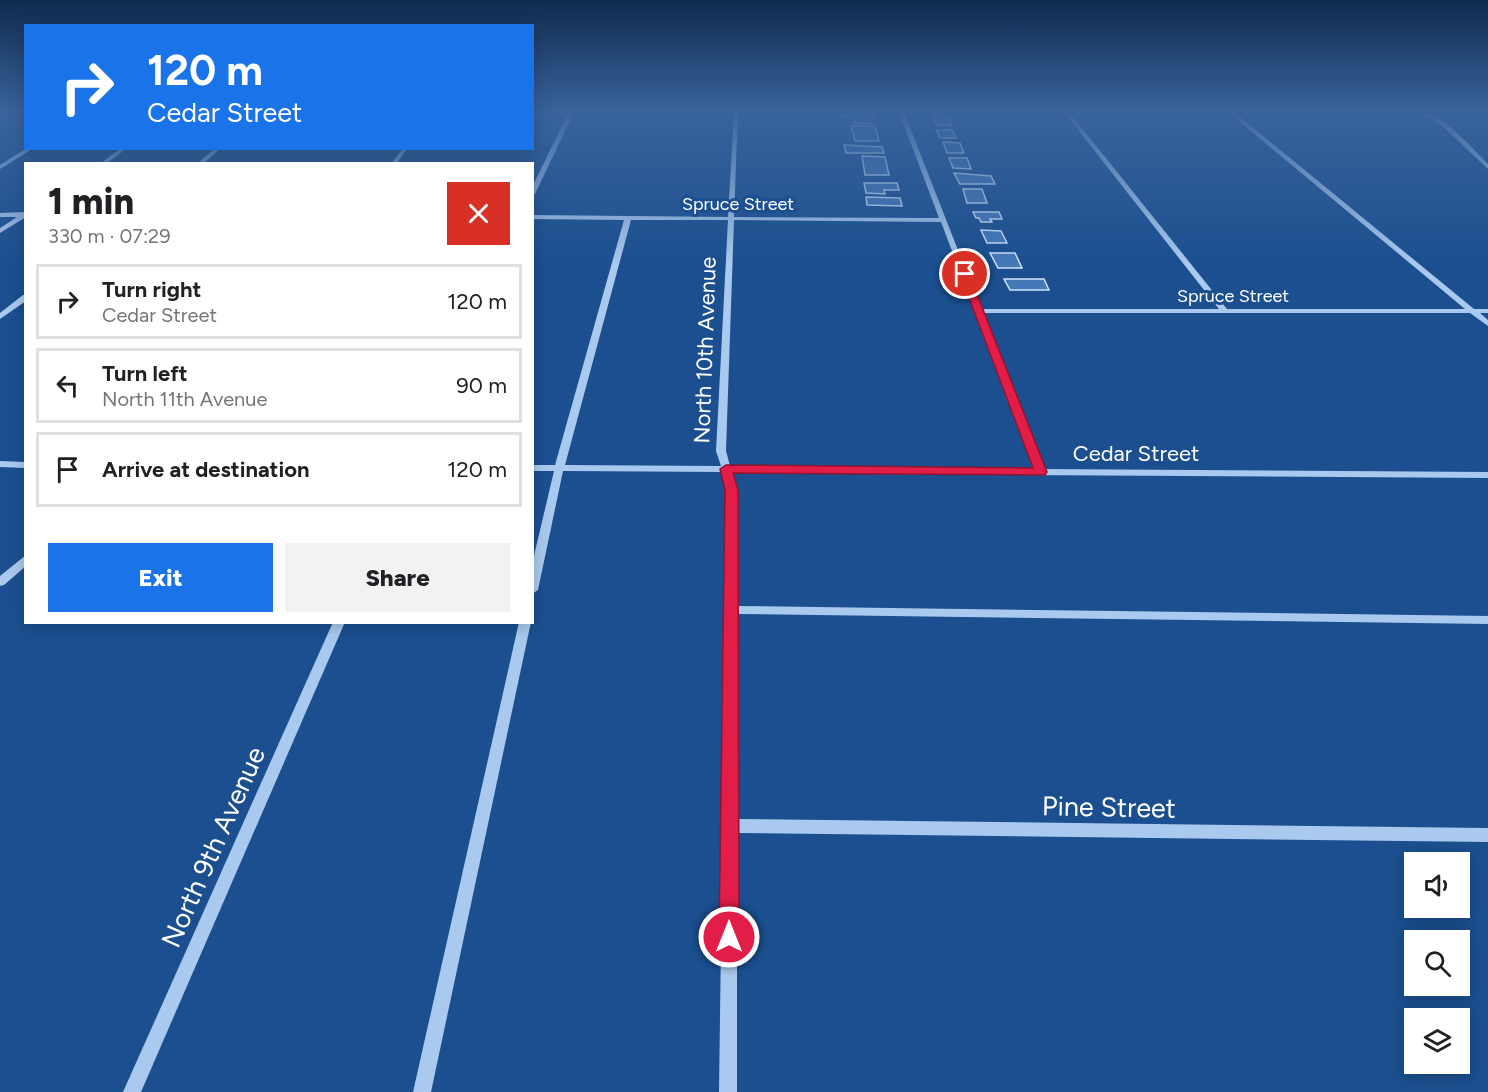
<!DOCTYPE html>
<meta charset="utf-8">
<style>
:root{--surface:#fff;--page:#f2f2f2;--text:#202124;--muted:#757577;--line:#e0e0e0;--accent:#1a73e8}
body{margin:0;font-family:Figtree,sans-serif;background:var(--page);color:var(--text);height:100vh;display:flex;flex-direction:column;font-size:22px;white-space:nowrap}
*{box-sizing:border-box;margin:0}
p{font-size:20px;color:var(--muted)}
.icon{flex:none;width:33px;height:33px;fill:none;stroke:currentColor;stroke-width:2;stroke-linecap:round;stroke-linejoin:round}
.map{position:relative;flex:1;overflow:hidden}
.panel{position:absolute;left:24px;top:162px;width:510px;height:462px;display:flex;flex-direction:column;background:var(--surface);border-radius:0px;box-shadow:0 3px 15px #0003}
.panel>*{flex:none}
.top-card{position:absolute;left:24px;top:24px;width:510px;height:126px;border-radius:0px;box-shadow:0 3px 15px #0003;background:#1a73e8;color:#fff;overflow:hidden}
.controls{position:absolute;left:1404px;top:852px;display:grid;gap:12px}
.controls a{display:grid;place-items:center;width:66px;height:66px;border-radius:0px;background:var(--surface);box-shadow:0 3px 15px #0003;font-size:30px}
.pin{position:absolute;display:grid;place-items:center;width:51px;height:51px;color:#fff;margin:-26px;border:3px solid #fff;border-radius:50%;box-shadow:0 2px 6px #0007}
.me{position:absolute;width:66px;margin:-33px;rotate:0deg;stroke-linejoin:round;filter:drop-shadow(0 0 4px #0008)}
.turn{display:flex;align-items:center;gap:21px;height:126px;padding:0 24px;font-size:27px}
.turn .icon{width:78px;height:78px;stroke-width:2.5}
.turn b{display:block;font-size:42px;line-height:51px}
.round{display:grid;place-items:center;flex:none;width:63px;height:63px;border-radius:0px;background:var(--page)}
.headline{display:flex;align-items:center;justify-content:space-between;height:102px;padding:0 24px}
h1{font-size:36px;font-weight:800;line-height:45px}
.action{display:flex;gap:12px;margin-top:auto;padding:12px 24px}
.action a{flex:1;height:69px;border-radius:0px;background:var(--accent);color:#fff;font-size:24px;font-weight:800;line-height:69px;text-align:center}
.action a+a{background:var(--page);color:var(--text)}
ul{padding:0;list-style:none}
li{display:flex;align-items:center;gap:18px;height:75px;margin:0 12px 9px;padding:0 12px;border:3px solid var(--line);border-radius:0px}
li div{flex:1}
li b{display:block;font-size:22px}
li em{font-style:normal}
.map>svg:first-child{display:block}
</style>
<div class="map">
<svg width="1488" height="1092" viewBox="0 0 1488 1092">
<rect width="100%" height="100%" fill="#1b4f8f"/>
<g fill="#4478b7" stroke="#cfe3fa" stroke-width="1.5">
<path d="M841,112H873L875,117H871L872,124L855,123L854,118L842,117Z"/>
<path d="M934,116H949L952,125H936Z"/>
<path d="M851,126H875L879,141H855Z"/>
<path d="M936,130H952L956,138H940Z"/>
<path d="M943,142L960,143L964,153H947Z"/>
<path d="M844,145L882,147L884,153H846Z"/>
<path d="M862,156L885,157L889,175H865Z"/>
<path d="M949,158H967L971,169L953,168Z"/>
<path d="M954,173L991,176L995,184H960Z"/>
<path d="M864,183H897L899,190H884L885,194L866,193Z"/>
<path d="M963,189H982L987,203H967Z"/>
<path d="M866,197L900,198L902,206L867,205Z"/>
<path d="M973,212H999L1002,219H990L992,222H981L979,218H976Z"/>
<path d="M981,230L1001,231L1007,243H987Z"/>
<path d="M990,253H1015L1022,268H998Z"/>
<path d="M1004,279H1044L1049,290H1010Z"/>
</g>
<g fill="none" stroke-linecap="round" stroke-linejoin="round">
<g fill="#a9c9ee" fill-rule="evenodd">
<path d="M5,112H11L0,118V115Z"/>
<path d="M569,112H574L535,194L532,196V187Z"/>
<path d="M734,112H738L734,217L939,218L899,112H904L981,309H1219L1064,112H1069L1227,309H1465L1228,112H1234L1474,309H1488V313H1480L1488,320V326L1470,313H983L1044,469L1488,472V478L732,473L737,490V606L1488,616V624L737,614V819L1488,828V842L737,833V1092H719L727,490L722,472L563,471L538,590L532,594V564L554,471H532V465H555L624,220L532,219V215L728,217ZM631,220H728L716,451L721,466L565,465ZM734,220L941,222L1035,469L730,466L726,451Z"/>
<path d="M1419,112C1442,112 1472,148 1488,164V169L1441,125Z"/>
<path d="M27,148H34L0,169V165Z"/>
<path d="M121,148H127L106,164H100Z"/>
<path d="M215,148H221L203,164H197Z"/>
<path d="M403,148H408L396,164H391Z"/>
<path d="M26,212V217L0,233V228L17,217H0V213Z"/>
<path d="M23,295H26V301L0,319V313Z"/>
<path d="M0,461L26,462V468L0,467Z"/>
<path d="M26,555V566L4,585L0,586V576Z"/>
<path d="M333,622H345L141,1092H123Z"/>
<path d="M519,622H531L431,1092H413Z"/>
</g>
</g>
<linearGradient id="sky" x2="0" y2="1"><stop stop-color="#0f2b4f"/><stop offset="0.42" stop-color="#39639b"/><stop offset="1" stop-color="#39639b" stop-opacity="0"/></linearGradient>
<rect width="1488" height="265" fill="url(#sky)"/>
<path fill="#e11d48" stroke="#92132f" stroke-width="1.5" d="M965,272L969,274L1047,472L1045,475L733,473L738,490L739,937L736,944L729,947L722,944L719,937L725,490L720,469L726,465L1033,468L960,274Z"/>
<g text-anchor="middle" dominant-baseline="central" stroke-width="6" stroke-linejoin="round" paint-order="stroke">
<g font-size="18" fill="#fff" stroke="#1b4f8f">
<text x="738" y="204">Spruce Street</text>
<text x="1233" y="296">Spruce Street</text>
</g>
<g font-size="22" fill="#fff" stroke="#1b4f8f">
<text transform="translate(705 350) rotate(-88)">North 10th Avenue</text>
<text x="1136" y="453">Cedar Street</text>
</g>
<g font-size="27" fill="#fff" stroke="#1b4f8f">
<text transform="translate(1109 807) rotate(1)">Pine Street</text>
<text transform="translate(213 847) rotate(-66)">North 9th Avenue</text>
</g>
</g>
</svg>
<div class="controls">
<a><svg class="icon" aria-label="sound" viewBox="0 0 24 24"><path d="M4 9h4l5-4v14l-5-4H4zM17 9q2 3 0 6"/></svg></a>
<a><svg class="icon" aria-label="search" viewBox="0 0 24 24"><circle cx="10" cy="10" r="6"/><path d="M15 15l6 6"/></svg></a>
<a><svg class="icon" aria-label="layers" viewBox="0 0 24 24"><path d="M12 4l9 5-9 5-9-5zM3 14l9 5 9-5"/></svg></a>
</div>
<div class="pin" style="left:965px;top:274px;background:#d93025"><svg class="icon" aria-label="arrive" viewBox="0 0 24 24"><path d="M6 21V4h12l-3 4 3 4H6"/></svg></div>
<svg class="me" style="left:729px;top:937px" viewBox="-20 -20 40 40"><circle r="17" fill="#e11d48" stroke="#fff" stroke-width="3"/><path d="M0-11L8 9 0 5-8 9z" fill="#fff"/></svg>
<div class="top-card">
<div class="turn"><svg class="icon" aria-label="right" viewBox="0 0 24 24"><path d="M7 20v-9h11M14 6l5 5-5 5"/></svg><div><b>120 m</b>Cedar Street</div></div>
</div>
<section class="panel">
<div class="headline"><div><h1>1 min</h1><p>330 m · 07:29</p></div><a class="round" style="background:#d93025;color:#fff"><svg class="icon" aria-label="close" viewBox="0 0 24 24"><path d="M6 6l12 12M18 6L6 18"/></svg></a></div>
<ul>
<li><svg class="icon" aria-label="right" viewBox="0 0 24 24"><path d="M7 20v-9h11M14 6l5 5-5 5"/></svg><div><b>Turn right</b><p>Cedar Street</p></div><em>120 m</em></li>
<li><svg class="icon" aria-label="left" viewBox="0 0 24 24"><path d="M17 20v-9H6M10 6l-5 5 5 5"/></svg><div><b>Turn left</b><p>North 11th Avenue</p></div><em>90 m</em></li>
<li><svg class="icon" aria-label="arrive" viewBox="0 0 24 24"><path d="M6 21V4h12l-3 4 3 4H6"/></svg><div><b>Arrive at destination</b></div><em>120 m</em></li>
</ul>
<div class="action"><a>Exit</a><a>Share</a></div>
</section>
</div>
